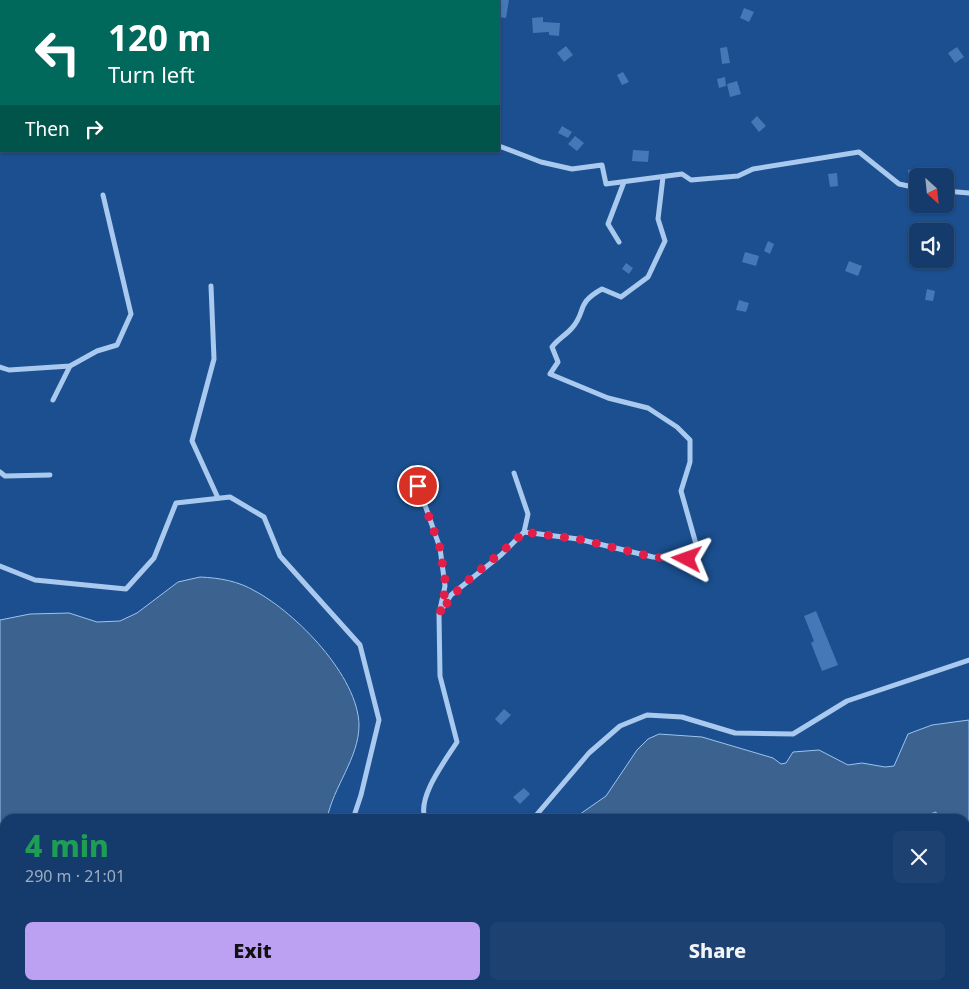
<!DOCTYPE html>
<meta charset="utf-8">
<style>
:root{--surface:#143b6b;--page:#1d4271;--text:#f1f3f6;--muted:#9dadc1;--line:#33557e;--accent:#bca0f2}
body{margin:0;font-family:"Noto Sans",sans-serif;background:var(--page);color:var(--text);height:100vh;display:flex;flex-direction:column;font-size:19px;white-space:nowrap}
*{box-sizing:border-box;margin:0}
p{font-size:16px;color:var(--muted)}
.icon{flex:none;width:28px;height:28px;fill:none;stroke:currentColor;stroke-width:2;stroke-linecap:round;stroke-linejoin:round}
.map{position:relative;flex:1;overflow:hidden}
.details{position:absolute;left:0px;top:814px;width:970px;height:176px;display:flex;flex-direction:column;background:var(--surface);border-radius:15px 15px 0 0;box-shadow:0 1px 4px #0004,0 0 0 1px var(--line)}
.details>*{flex:none}
.guide{position:absolute;left:0px;top:0px;width:500px;height:152px;box-shadow:0 1px 4px #0004,0 0 0 1px var(--line);background:#00695c;color:#fff;overflow:hidden}
.needle{width:32px;rotate:153deg}
.tools{position:absolute;left:909px;top:168px;display:grid;gap:10px}
.tools a{display:grid;place-items:center;width:45px;height:45px;border-radius:8px;background:var(--surface);box-shadow:0 1px 4px #0004,0 0 0 1px var(--line);font-size:25px}
.pin{position:absolute;display:grid;place-items:center;width:42px;height:42px;color:#fff;margin:-21px;border:2px solid #fff;border-radius:50%;box-shadow:0 1px 5px #0007}
.me{position:absolute;width:55px;margin:-28px;rotate:274deg;stroke-linejoin:round;filter:drop-shadow(0 0 4px #0008)}
.turn{display:flex;align-items:center;gap:18px;height:105px;padding:0 25px;font-size:22px}
.turn .icon{width:65px;height:65px;stroke-width:2.5}
.turn b{display:block;font-size:35px;line-height:42px}
.then{display:flex;align-items:center;height:48px;padding:0 25px;background:#0003;gap:10px;font-size:19px}
.round{display:grid;place-items:center;flex:none;width:52px;height:52px;border-radius:8px;background:var(--page)}
.headline{display:flex;align-items:center;justify-content:space-between;height:85px;padding:0 25px}
h1{font-size:30px;font-weight:800;line-height:38px;color:#1e9e55}
.action{display:flex;gap:10px;margin-top:auto;padding:10px 25px}
.action a{flex:1;height:58px;border-radius:8px;background:var(--accent);color:#111;font-size:20px;font-weight:800;line-height:58px;text-align:center}
.action a+a{background:var(--page);color:var(--text)}
.map>svg:first-child{display:block}
</style>
<div class="map">
<svg width="969" height="989" viewBox="0 0 969 989">
<rect width="100%" height="100%" fill="#1b4f8f"/>
<g fill="#3c6290" stroke="#9cc4f0">
<path d="M200,577C220,578 238,581 255,591C296,613 358,676 359,725C359,758 333,787 327,819H5V985H795L796,989H0V620L30,614L69,613L97,622L120,621L137,613L178,582Z"/>
<path d="M969,720V823H965V819H939L936,812L915,819H573L606,796L637,750L648,739L659,734L702,737L773,758L781,764L786,763L793,752L819,750L848,765L862,763L885,767L894,766L908,734L932,725Z"/>
</g>
<g fill="#4478b7">
<path d="M499,0H509L506,18L499,17Z"/>
<path d="M744,8L754,12L749,22L740,18Z"/>
<path d="M543,17V22L560,23L559,36L549,35V32L533,33L532,18Z"/>
<path d="M566,46L573,55L564,62L557,53Z"/>
<path d="M727,47L730,63L722,64L720,48Z"/>
<path d="M957,47L964,57L955,63L948,53Z"/>
<path d="M623,72L629,82L622,85L617,75Z"/>
<path d="M725,77L726,86L719,88L717,79Z"/>
<path d="M737,81L741,94L730,97L727,84Z"/>
<path d="M757,116L766,126L759,132L751,122Z"/>
<path d="M562,126L572,132L568,138L558,133Z"/>
<path d="M575,136L584,143L577,151L568,144Z"/>
<path d="M633,150L649,151L648,162L632,161Z"/>
<path d="M917,169L918,179L909,180L908,170Z"/>
<path d="M837,173L838,186L830,187L828,174Z"/>
<path d="M768,241L774,244L770,254L764,251Z"/>
<path d="M745,252L759,256L756,266L742,262Z"/>
<path d="M849,261L862,266L858,276L845,271Z"/>
<path d="M626,263L633,268L629,274L622,269Z"/>
<path d="M927,289L935,291L933,301L925,300Z"/>
<path d="M739,300L749,303L746,312L736,310Z"/>
<path d="M816,611L838,665L822,671L811,643L814,641L804,616Z"/>
<path d="M504,709L511,715L501,725L495,719Z"/>
<path d="M524,788L530,794L520,804L513,797Z"/>
</g>
<g fill="none" stroke-linecap="round" stroke-linejoin="round">
<path stroke="#a9c9ee" stroke-width="2" stroke-dasharray="2.5 4" stroke-linecap="butt" d="M881,989V985"/>
<g stroke="#a9c9ee" stroke-width="5">
<path d="M79,0L81,1"/>
<path d="M499,146L541,162L572,169L602,165L606,184L682,174L691,180L738,176L753,169L859,152L899,184L918,188"/>
<path d="M945,191L969,193"/>
<path d="M619,242L608,224L624,182"/>
<path d="M211,286L214,359L192,441L218,498"/>
<path d="M0,367L9,370L70,366L97,351L117,345L131,314L103,195"/>
<path d="M53,400L70,366"/>
<path d="M412,468L440,548L445,586L439,614L440,676L457,742C445,761 417,797 425,819"/>
<path d="M0,472L5,476L50,475"/>
<path d="M524,532L578,539L653,557L687,559L698,551L681,491L690,462V440L677,427L648,408L608,398L550,374L558,362L552,347C558,339 566,335 572,328C587,311 575,304 602,289L621,297L648,277L665,241L658,219L663,177"/>
<path d="M0,566L35,580L126,589L154,558L176,503L230,497L264,517L280,556L360,645L379,720L361,795L353,819"/>
<path d="M442,609L451,595L501,555L524,532L528,514L514,473"/>
<path d="M533,819L589,753L620,726L647,715L682,717L735,733L793,734L847,701L969,660"/>
<path d="M965,878L969,875"/>
<path d="M934,985L941,989"/>
<path d="M964,989L969,986"/>
</g>
</g>
<g fill="none" stroke-linecap="round" stroke-linejoin="round">
<path stroke="#e11d48" stroke-width="9" stroke-dasharray="0 16.2" d="M418,486L440,548L446,586L440,614C459,581 497,559 524,532L578,539L653,557L687,559"/>
</g>
</svg>
<div class="tools">
<a><svg class="needle" viewBox="-14 -14 28 28"><path d="M0-13l5 13h-10z" fill="#e53935"/><path d="M0 13l5-13h-10z" fill="#9dadc1"/></svg></a>
<a><svg class="icon" aria-label="sound" viewBox="0 0 24 24"><path d="M4 9h4l5-4v14l-5-4H4zM17 9q2 3 0 6"/></svg></a>
</div>
<div class="pin" style="left:418px;top:486px;background:#d93025"><svg class="icon" aria-label="arrive" viewBox="0 0 24 24"><path d="M6 21V4h12l-3 4 3 4H6"/></svg></div>
<svg class="me" style="left:687px;top:559px" viewBox="-20 -20 40 40"><path d="M0-17L14 15 0 8-14 15z" fill="#e11d48" stroke="#fff" stroke-width="4"/></svg>
<div class="guide">
<div class="turn"><svg class="icon" aria-label="left" viewBox="0 0 24 24"><path d="M17 20v-9H6M10 6l-5 5 5 5"/></svg><div><b>120 m</b>Turn left</div></div>
<div class="then">Then<svg class="icon" aria-label="right" viewBox="0 0 24 24"><path d="M7 20v-9h11M14 6l5 5-5 5"/></svg></div>
</div>
<section class="details">
<div class="headline"><div><h1>4 min</h1><p>290 m · 21:01</p></div><a class="round"><svg class="icon" aria-label="close" viewBox="0 0 24 24"><path d="M6 6l12 12M18 6L6 18"/></svg></a></div>
<div class="action"><a>Exit</a><a>Share</a></div>
</section>
</div>
